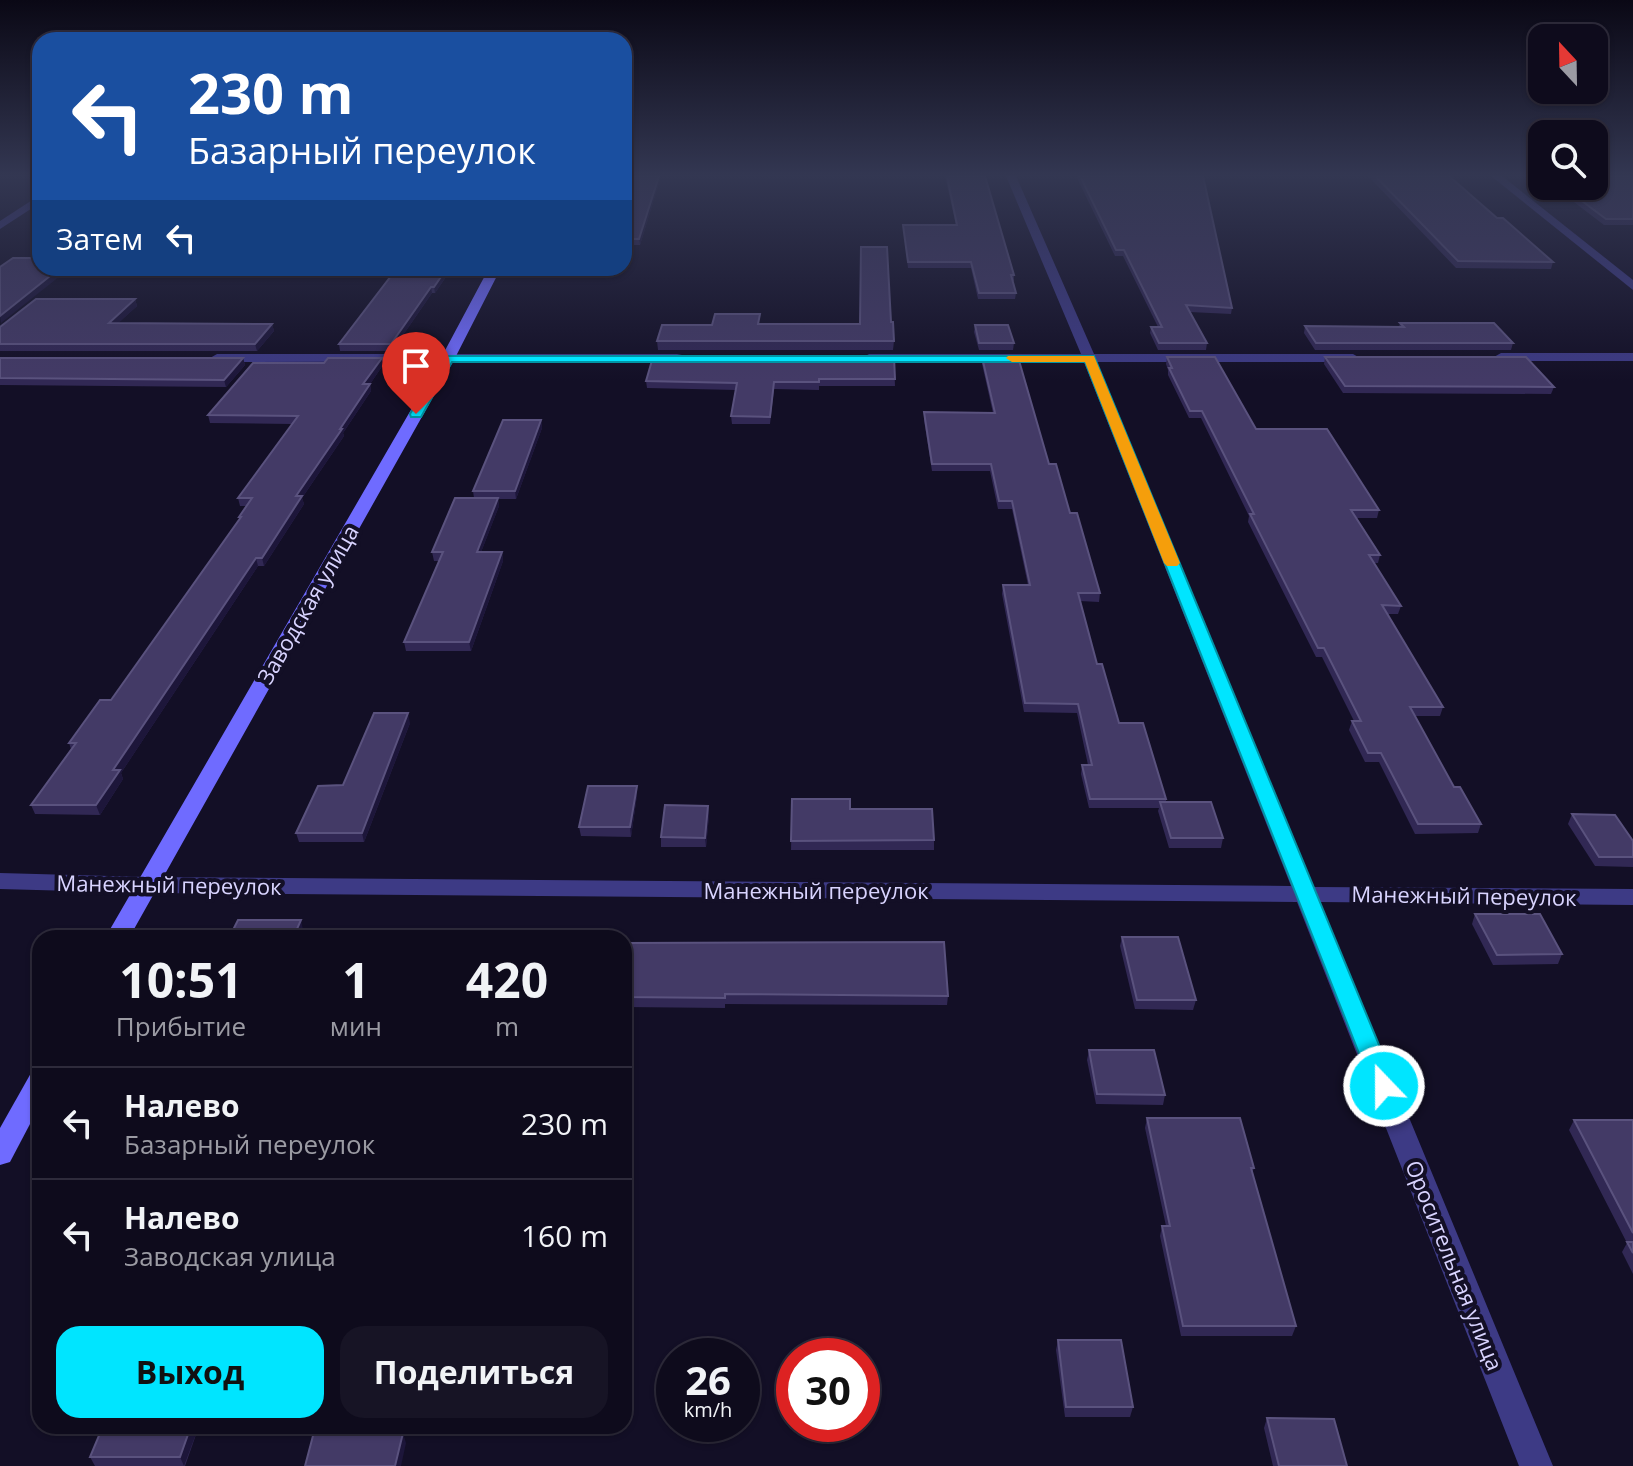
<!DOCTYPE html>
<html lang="ru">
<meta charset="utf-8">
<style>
:root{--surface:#0e0b1c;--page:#171425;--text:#f1f3f6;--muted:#9b9ba3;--line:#2e2b3b;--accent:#00e5ff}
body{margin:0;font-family:"Open Sans",sans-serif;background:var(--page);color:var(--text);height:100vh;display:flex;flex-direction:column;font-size:30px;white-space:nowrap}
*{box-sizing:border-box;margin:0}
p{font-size:26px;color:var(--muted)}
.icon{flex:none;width:44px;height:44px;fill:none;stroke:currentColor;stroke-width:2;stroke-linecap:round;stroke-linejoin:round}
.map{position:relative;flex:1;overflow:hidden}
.sheet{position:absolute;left:32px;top:930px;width:600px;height:504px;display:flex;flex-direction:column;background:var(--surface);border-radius:24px;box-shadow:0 2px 6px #0004,0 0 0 2px var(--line)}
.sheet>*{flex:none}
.banner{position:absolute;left:32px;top:32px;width:600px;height:244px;border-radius:24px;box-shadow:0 2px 6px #0004,0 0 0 2px var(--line);background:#1a4fa0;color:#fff;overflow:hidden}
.needle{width:52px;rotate:338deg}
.fabs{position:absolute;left:1528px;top:24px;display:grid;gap:16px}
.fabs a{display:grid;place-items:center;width:80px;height:80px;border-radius:16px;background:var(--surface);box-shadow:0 2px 6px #0004,0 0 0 2px var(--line);font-size:40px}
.speed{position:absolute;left:656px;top:1338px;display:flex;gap:16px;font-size:40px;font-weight:700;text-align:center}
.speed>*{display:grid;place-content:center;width:104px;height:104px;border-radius:50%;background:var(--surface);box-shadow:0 2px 6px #0004,0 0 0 2px var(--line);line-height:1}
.speed small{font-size:20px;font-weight:400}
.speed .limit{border:12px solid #d22;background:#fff;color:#111}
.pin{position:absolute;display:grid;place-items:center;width:68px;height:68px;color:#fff;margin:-82px -34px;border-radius:50% 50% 50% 0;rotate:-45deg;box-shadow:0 0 8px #0007}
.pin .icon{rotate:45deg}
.me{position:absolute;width:88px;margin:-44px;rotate:338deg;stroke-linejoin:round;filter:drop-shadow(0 0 6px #0008)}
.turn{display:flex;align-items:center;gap:28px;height:168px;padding:0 24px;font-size:36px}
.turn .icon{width:104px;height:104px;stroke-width:2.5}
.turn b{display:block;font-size:56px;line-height:68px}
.then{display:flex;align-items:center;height:76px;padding:0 24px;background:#0003;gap:16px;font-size:30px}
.eta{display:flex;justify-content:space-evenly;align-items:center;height:136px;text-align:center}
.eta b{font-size:48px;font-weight:700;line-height:56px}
.button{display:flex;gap:16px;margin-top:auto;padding:16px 24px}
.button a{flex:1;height:92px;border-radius:24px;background:var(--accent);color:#111;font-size:32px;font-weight:700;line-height:92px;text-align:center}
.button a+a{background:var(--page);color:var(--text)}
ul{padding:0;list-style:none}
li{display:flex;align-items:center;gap:24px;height:112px;padding:0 24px;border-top:2px solid var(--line)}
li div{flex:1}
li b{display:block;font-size:30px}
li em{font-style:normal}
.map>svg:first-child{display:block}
</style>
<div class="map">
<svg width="1633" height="1466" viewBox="0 0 1633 1466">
<rect width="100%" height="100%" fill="#130f26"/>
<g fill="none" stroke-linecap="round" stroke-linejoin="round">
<g fill="#3d3a85" fill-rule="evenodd">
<path d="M1006,176H1016L1094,354H1353L1360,358L1353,362H1097L1314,887L1633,889V905L1320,902L1553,1466H1519L1297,902L146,893L0,889V873L146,877L1291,886L1084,362H869L862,358L869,354H1081Z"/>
<path d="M1491,176H1502L1633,280V290Z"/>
<path d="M40,195V203L0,229V221Z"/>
<path d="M1633,353V361H1501L1494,357L1501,353Z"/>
<path d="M677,354L682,355V361L217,362L210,358L217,354Z"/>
</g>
<g fill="#6f6bff" fill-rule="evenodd">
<path d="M489,268H501L455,358L129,938H105L441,358Z"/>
<path d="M40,1070V1105L10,1162L0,1165V1128L31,1073Z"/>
</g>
</g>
<g fill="#312854">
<path d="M624,176H661L640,245H624Z"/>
<path d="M945,176H985L1014,275V281H1013L1016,293L1015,299H978L971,268H908L903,225H956Z"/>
<path d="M1076,176H1203L1232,308L1231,314L1190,312L1207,343L1206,350H1158L1150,333L1151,327H1158L1123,256H1115Z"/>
<path d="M1368,176H1449L1497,218L1553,262L1551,269L1456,268Z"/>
<path d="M1633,176V225H1604L1553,186H1594Z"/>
<path d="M366,268H452L435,293H432L392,351H340L339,344L390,278H365L363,271Z"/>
<path d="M135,299L137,306L118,323L272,324L274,331L257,351H0V327Z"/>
<path d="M891,322L894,341L893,350H658L657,341L712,325L860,324Z"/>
<path d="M1400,323L1513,343L1511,350H1315L1304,333L1305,326L1399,327Z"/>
<path d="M975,325L1014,343L1013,350H979L974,332Z"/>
<path d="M894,357L895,386H819V390L774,389L770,424H732L731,416L736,390L647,388L646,381Z"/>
<path d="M982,357L1049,464L1070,513L1100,593L1099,602L1080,601L1097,664L1119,723L1166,799V802L1223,838L1221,848H1169L1158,811L1159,808H1089L1081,774L1082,765H1088L1077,713L1024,712L1002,594L1003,585H1028L1012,509H998L990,471H932L924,420V412L993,413L982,364Z"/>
<path d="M1167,357L1256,429L1379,510L1377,518H1357L1380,555L1378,563H1374L1401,606L1398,614H1387L1443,707L1440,716H1415L1454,787L1481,824L1478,833L1415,834L1379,762H1365L1349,730L1352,721H1354L1322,657H1316L1248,522L1249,516L1201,418H1189L1168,375V370L1166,364Z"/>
<path d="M1325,357L1554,387L1551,394L1343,393L1324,364Z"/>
<path d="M0,358H243L245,365L226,387L0,385Z"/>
<path d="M383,365L370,384L371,391L343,433L344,436L302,498L304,504L264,566H258L121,773L123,779L100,815L35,814L31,805L71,749L69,743L111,700L239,520V517L247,506H240L238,498L292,424L210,423L208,415Z"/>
<path d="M541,420L542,428L516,499H498L499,506L481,552H502L503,561L471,651H406L404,642L439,561H434L432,552L474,498L473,491Z"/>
<path d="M410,723L364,842H299L296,833L343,785Z"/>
<path d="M637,786V795L631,837L581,836L579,827Z"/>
<path d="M792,799L850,809L934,840V850H791Z"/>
<path d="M708,806L709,815L706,847H661V837Z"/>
<path d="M1572,814L1633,841V867L1595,866L1568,824Z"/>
<path d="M1475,914L1562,954L1558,964L1493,965L1472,924Z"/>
<path d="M1122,937L1196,1000L1193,1010L1135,1009L1120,946Z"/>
<path d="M624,943L948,996L947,1005L725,1004V1008L624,1007Z"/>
<path d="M1089,1050L1165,1095L1163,1105L1096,1104L1087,1060Z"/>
<path d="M1147,1118L1254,1168L1252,1173L1296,1326L1292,1336H1181L1160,1236L1162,1226H1166L1145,1128Z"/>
<path d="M1574,1120H1633V1274L1622,1252L1627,1243L1569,1130Z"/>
<path d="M1058,1340L1133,1407L1130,1417H1065L1056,1350Z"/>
<path d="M1267,1418L1347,1466H1273L1264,1428Z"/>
<path d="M103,1426H199L185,1466H95L90,1457Z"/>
</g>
<g fill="#1d163a">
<path d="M659,176H661L640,245L639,239Z"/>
<path d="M60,268H70L1,323L0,316Z"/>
<path d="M447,268H452L435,293L434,287Z"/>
<path d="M431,287L432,293L392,351L391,344Z"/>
<path d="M135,299L137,306L111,330L109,323Z"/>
<path d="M272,324L274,331L257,351L255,344Z"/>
<path d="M243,358L245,365L226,387L224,380Z"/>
<path d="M382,358L383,365L370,384L371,391L343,433L344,436L302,498L304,504L264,566L262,558L296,496L340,429L363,384Z"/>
<path d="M541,420L542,428L516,499L515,491Z"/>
<path d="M498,498L499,506L478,560L477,552Z"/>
<path d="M502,552L503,561L471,651L469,642Z"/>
<path d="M256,558L258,566L121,773L123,779L100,815L96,805L113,770Z"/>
<path d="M408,713L410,723L364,842L362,833Z"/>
<path d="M637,786V795L631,837L630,827Z"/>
<path d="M708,806L709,815L706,847L705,838Z"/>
<path d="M301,920L303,930L300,938H293Z"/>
<path d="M191,1426H199L184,1466L180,1457Z"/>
<path d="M403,1433L406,1443L401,1466H395Z"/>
</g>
<g fill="#433a66" stroke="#5a527e" stroke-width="2">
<path d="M624,176H659L639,239H624Z"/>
<path d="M947,176H985L1014,275H1011L1016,293H979L971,262H908L903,225H957Z"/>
<path d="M1080,176H1203L1232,308L1186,305L1207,343H1159L1151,327H1162L1124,250H1116Z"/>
<path d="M1375,176H1449L1497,218H1503L1553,262L1458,261Z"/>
<path d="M1594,176H1633V219H1606L1562,186H1594Z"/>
<path d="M861,247H887L891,322H893L894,341H657L662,325H712L715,314H760L758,324H860Z"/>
<path d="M13,258H40V268H60L0,316V267Z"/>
<path d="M366,268H447L434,287H431L391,344H339L394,272L363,271Z"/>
<path d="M36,299H135L109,323L272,324L255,344H0V327Z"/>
<path d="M1400,323H1494L1513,343H1316L1305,326L1404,327Z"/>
<path d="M975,325H1008L1014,343H979Z"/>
<path d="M653,357H894L895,379H819V382H774L770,417L731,416L737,383L646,381Z"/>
<path d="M982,357H1018L1049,464H1056L1070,513H1077L1100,593H1078L1097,664H1102L1119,723H1143L1166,799H1090L1082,765H1092L1078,704L1025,703L1003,585H1030L1012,501H999L991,464H932L924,412L995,413Z"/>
<path d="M1167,357H1215L1256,429H1327L1379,510H1351L1380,555H1369L1401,606L1382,605L1443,707H1410L1454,787H1460L1481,824H1418L1381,753H1368L1352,721H1361L1324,648H1318L1250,514H1254L1202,411H1190L1169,368H1172Z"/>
<path d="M1325,357H1526L1554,387L1345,386Z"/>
<path d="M0,358H243L224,380L0,378Z"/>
<path d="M328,358H382L363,384H370L340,429H342L296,496H302L262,558H256L113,770H120L96,805H31L76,743H69L100,700H111L241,517H239L252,498H238L298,416L208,415L253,363H324Z"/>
<path d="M503,420H541L515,491H473Z"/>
<path d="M455,498H498L477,552H502L469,642H404L443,552H432Z"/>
<path d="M374,713H408L362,833H296L318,786L343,785Z"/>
<path d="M588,786H637L630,827H579Z"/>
<path d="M792,799H850V809H932L934,840L791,841Z"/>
<path d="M1160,802H1211L1223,838H1171Z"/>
<path d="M665,805L708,806L705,838L661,837Z"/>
<path d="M1572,814L1615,815L1633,841V857H1599Z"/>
<path d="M1475,914H1540L1562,954L1497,955Z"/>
<path d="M238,920H301L293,938H229Z"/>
<path d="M1122,937H1178L1196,1000H1137Z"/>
<path d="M944,942L948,996L725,994V998L624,997V943Z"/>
<path d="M1089,1050H1154L1165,1095L1097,1094Z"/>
<path d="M1147,1118H1240L1254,1168H1251L1296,1326H1183L1162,1226H1170Z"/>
<path d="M1574,1120H1633V1233Z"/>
<path d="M1627,1242H1633V1253Z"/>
<path d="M1058,1340H1121L1133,1407H1066Z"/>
<path d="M1267,1418L1334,1419L1347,1466H1279Z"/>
<path d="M103,1426H191L180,1457H90Z"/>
<path d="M314,1432L403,1433L395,1466H305Z"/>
</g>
<linearGradient id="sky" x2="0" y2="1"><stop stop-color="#0a0815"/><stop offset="0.46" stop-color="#333752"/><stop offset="1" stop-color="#333752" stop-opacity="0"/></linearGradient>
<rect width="1633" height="381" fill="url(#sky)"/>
<path fill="#00e5ff" stroke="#0095a6" stroke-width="2" d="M444,356H1094L1396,1086L1392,1093L1384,1095L1375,1093L1372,1086L1085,362H452L421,417H411L410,414Z"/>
<path fill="#f59e0b" d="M1008,356H1094L1180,563L1177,566H1167L1164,563L1085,362H1012L1006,358Z"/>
<g text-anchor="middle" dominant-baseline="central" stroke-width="8" stroke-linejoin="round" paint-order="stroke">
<g font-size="22" fill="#d9d4ff" stroke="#130f26">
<text transform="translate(307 604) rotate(-60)">Заводская улица</text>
<text transform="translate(169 884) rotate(1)">Манежный переулок</text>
<text x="816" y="890">Манежный переулок</text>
<text transform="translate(1464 895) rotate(1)">Манежный переулок</text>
<text transform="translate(1455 1265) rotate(68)">Оросительная улица</text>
</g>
</g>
</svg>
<div class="fabs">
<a><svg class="needle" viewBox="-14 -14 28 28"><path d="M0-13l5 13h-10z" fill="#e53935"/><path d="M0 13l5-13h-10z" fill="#9b9ba3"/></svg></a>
<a><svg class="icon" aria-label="search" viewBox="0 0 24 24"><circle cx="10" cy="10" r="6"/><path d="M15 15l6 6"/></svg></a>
</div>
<div class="speed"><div>26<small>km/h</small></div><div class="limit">30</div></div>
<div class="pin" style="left:416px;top:414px;background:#d93025"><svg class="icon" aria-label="arrive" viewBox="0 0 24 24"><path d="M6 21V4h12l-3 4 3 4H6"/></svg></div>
<svg class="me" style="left:1384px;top:1086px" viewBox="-20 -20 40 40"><circle r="17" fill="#00e5ff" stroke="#fff" stroke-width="3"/><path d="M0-11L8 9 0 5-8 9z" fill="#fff"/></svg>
<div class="banner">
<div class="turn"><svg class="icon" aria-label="left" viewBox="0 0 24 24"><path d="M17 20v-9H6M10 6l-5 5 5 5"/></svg><div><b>230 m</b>Базарный переулок</div></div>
<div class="then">Затем<svg class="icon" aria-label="left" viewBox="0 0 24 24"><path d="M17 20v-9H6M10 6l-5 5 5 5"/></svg></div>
</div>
<section class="sheet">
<div class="eta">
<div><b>10:51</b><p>Прибытие</p></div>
<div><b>1</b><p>мин</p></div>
<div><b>420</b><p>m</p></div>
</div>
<ul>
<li><svg class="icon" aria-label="left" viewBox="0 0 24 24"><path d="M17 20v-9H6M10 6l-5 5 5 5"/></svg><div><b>Налево</b><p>Базарный переулок</p></div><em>230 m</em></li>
<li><svg class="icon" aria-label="left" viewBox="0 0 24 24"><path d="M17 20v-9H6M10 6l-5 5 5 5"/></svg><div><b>Налево</b><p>Заводская улица</p></div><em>160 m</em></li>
</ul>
<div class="button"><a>Выход</a><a>Поделиться</a></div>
</section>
</div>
